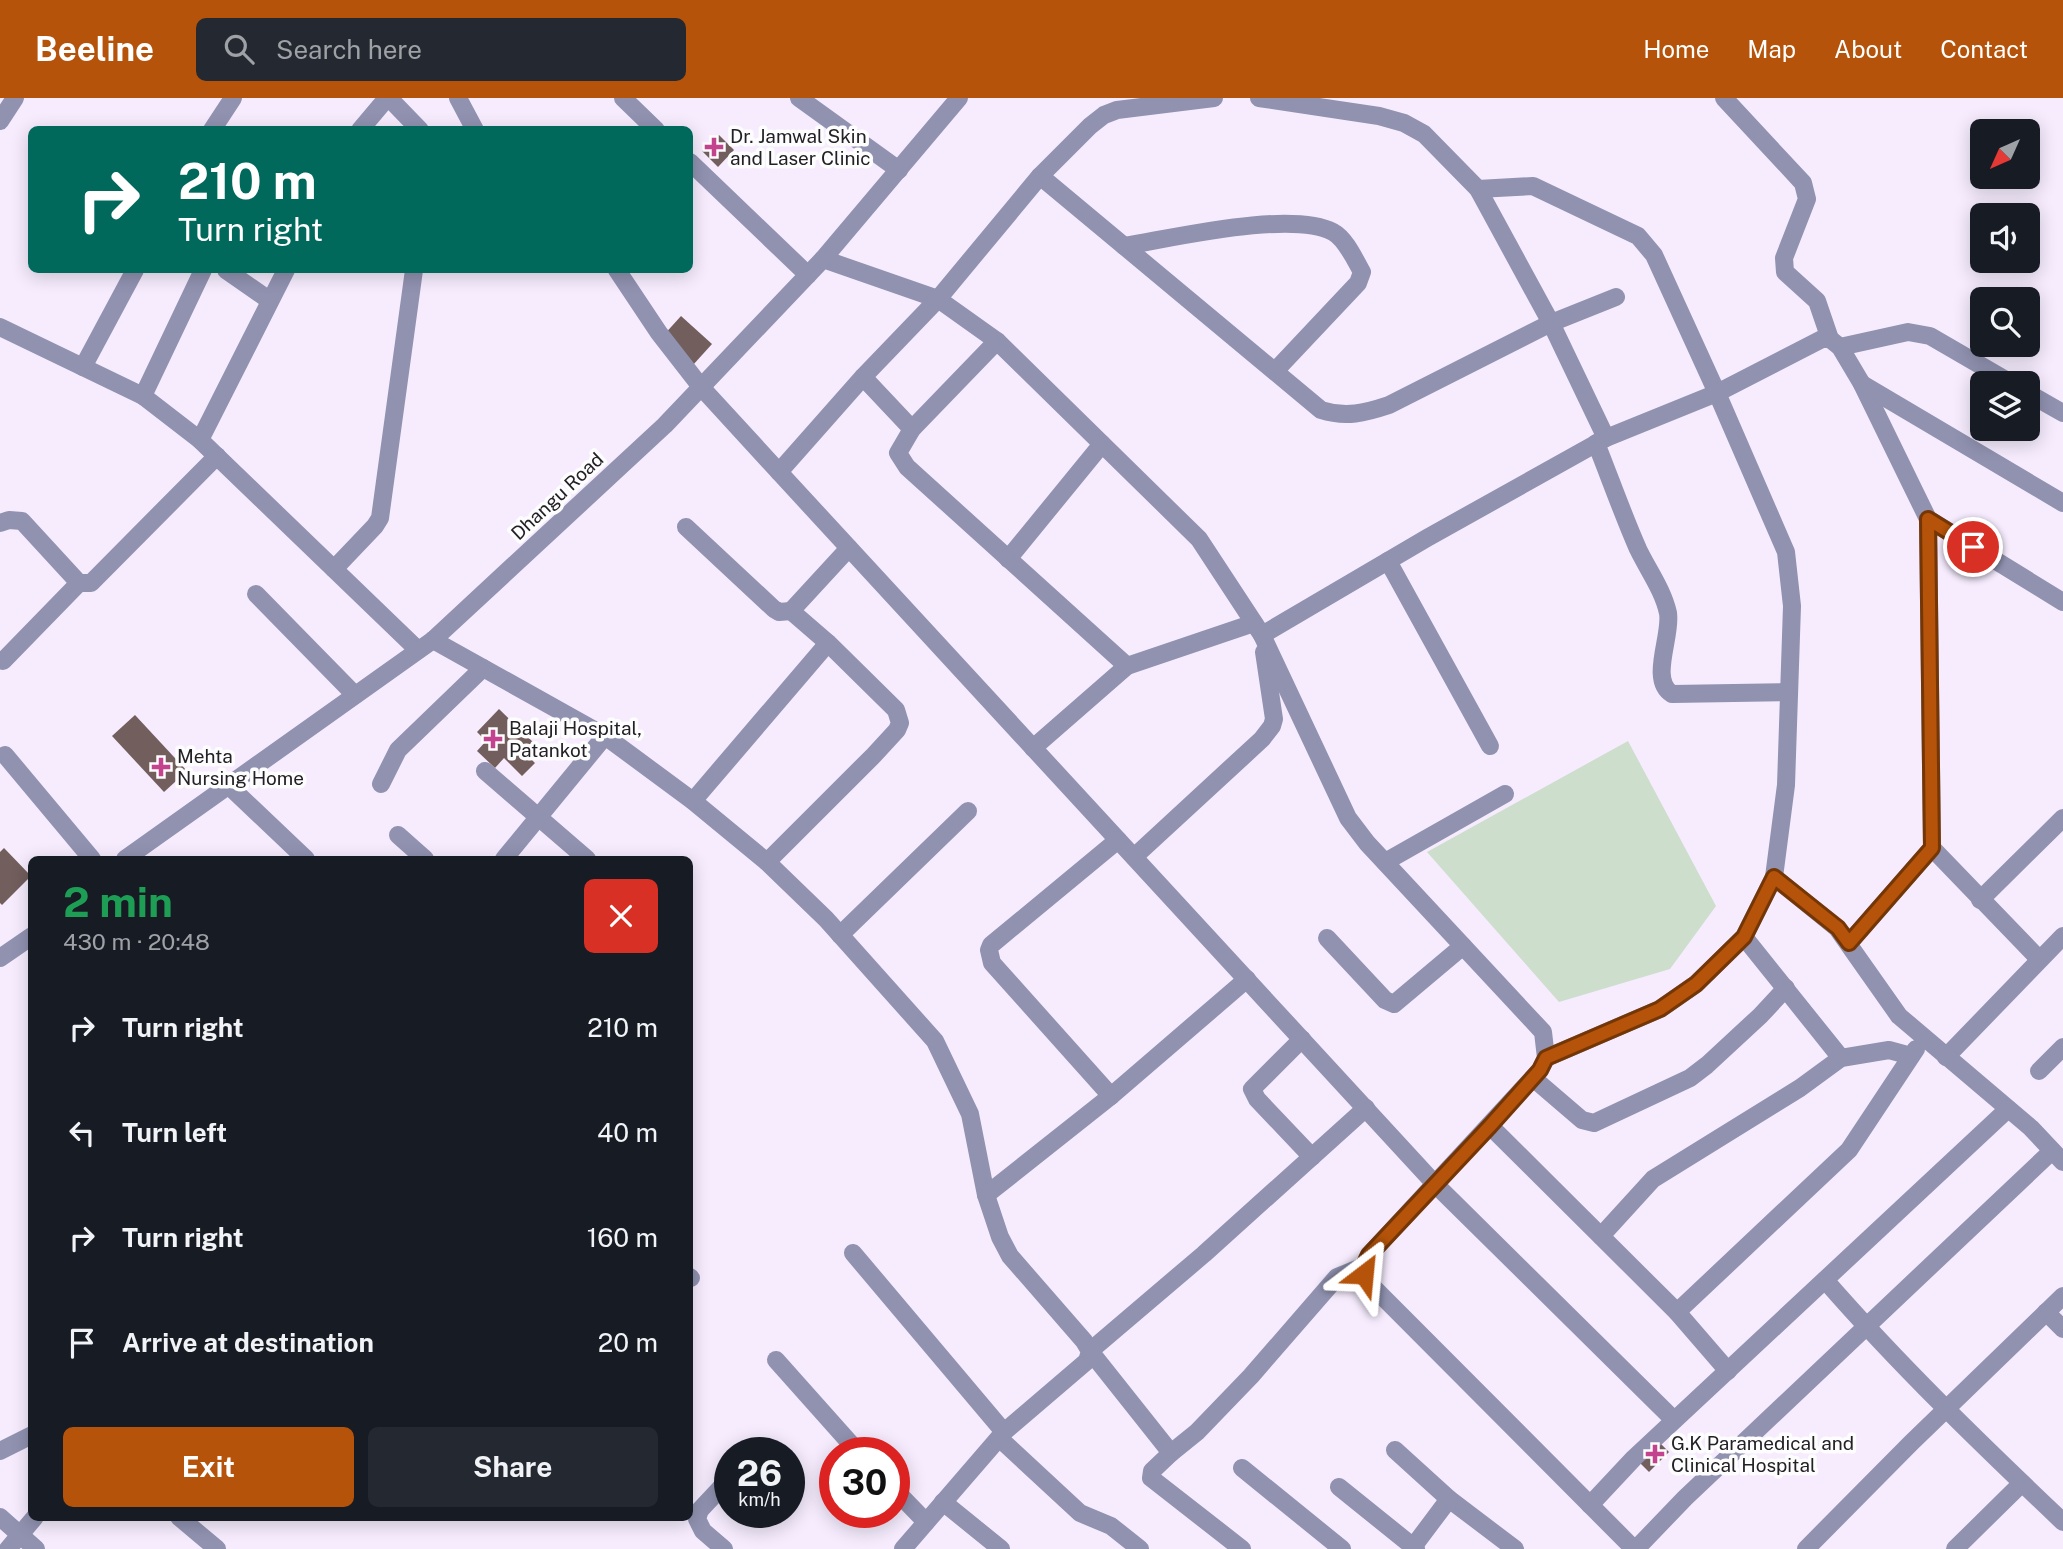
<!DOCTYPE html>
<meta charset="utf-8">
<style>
:root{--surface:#171b24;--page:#242831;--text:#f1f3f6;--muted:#9ea1a6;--accent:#b45309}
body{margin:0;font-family:"Public Sans",sans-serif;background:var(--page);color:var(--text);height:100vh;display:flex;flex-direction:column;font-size:26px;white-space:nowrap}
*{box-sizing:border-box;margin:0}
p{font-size:23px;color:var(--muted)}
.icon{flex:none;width:38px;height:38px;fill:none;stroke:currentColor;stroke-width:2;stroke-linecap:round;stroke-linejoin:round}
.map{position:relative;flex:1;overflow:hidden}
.panel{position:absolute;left:28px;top:758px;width:665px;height:665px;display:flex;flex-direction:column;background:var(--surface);border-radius:10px;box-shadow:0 4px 18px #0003}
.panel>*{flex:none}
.banner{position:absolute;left:28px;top:28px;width:665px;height:147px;border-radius:10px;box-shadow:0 4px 18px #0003;background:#00695c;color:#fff;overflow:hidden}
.needle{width:46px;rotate:225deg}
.fabs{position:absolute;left:1970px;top:21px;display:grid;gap:14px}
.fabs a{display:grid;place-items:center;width:70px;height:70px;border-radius:10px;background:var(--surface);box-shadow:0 4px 18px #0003;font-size:35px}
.speed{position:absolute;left:714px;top:1339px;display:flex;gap:14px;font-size:35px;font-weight:700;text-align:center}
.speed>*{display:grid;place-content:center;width:91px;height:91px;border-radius:50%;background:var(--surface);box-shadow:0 4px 18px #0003;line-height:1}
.speed small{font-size:18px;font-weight:400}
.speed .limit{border:10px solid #d22;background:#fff;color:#111}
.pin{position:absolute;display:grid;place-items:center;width:60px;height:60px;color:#fff;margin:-30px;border:4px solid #fff;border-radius:50%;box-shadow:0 2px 7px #0007}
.me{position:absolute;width:77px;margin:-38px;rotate:29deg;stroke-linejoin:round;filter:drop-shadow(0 0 5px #0008)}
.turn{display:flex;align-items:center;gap:24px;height:147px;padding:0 35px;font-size:32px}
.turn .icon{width:91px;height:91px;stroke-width:2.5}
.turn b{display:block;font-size:49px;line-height:60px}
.round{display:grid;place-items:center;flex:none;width:74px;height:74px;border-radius:10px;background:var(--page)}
.summary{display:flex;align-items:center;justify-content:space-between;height:119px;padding:0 35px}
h1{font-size:42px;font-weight:700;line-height:52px;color:#1e9e55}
.action{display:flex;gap:14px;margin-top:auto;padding:14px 35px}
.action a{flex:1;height:80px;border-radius:10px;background:var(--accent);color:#fff;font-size:28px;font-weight:700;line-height:80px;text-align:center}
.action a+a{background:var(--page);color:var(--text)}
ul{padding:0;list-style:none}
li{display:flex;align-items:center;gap:21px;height:105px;padding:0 35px}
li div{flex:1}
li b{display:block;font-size:26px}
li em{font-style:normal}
header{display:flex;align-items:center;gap:42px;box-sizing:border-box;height:98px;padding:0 35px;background:var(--accent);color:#fff}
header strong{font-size:33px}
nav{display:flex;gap:38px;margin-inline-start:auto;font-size:24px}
.search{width:490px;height:63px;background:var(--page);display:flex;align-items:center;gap:18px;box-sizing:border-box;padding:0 24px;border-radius:10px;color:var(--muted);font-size:26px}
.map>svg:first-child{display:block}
</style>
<header>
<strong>Beeline</strong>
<div class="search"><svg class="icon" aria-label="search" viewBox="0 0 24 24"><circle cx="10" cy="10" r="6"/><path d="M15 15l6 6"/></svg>Search here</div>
<nav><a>Home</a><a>Map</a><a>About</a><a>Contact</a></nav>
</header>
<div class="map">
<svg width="2063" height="1451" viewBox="0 0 2063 1451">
<rect width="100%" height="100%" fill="#f6ecfe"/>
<path fill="#cddecd" d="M1628,643L1716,808L1670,871L1559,904L1427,754Z"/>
<g fill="#725e5c">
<path d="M719,37L734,52L718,69L702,53Z"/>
<path d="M681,218L712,246L693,267L662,239Z"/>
<path d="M499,611L536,647L530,654L519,644L516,647L535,665L522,678L504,660L495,670L477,653L486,643L477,634Z"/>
<path d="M135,617L187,673L164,694L112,638Z"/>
<path d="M4,750L31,778L2,807L0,805V754Z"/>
<path d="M1657,1342L1669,1354L1649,1374L1636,1361Z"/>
</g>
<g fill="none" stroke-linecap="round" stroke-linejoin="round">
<g stroke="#9092b0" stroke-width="18">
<path d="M389,0L420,32"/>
<path d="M458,0L475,32"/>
<path d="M623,0L656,32"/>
<path d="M799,0L899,72"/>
<path d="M1259,0L1379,18L1404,25L1424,36L1478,91L1551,225L1606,340"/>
<path d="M1724,0L1803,85L1807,101L1784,160L1785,174L1817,203L1830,241"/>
<path d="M0,23L15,0"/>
<path d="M212,32L233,0"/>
<path d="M360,32L387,0"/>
<path d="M690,64L808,177"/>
<path d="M1040,78L1321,312C1346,320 1365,315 1389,307L1551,225L1616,199"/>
<path d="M1478,91L1533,88L1638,138L1654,157L1717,295L1786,454L1792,508L1786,687L1774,779"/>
<path d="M1124,148C1174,140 1291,112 1333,134C1346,141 1355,162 1362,174L1358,185L1275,273"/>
<path d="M823,161L938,201L997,243L1199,441L1262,537L1427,440L1606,340L1717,295L1822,241H1830L1840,249L1862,286L1928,421L1932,750L1849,845"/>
<path d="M226,172L269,202"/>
<path d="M617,172L659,235L701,289L779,374L1435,1086L1674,1322"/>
<path d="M0,229L143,298L200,342L418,552"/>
<path d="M997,243L912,331L898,355L907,369L1127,568L1033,650"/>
<path d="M1840,249L1908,234L1930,238L2011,285"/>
<path d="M83,269L135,172"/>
<path d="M863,279L912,331"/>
<path d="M1862,286L2063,405"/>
<path d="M2028,295L2063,315"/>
<path d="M143,298L203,172"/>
<path d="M200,342L286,172"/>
<path d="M1596,345C1610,380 1623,417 1638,451C1648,472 1663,492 1668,515C1672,538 1649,582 1672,596L1789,594"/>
<path d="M779,374L863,279L938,201L1040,78L1090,28L1104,17L1117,12L1214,0"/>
<path d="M1928,421L2063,504"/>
<path d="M0,425L9,422L22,423L79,485"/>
<path d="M686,429L774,511L779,514L791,513"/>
<path d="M1008,461L1102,346"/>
<path d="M1388,463L1490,648"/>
<path d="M334,471L375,428L380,420L414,172"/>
<path d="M256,496L355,597"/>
<path d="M1262,537L1348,720L1367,745L1543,934L1546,960L1540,972L1369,1157C1363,1168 1362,1173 1368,1184L1634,1451"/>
<path d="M433,542L605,638L693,703L767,764L826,821L935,943L970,1016L986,1097L1000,1139L1010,1158L1084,1243L1090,1253L1087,1263L1004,1334L903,1451"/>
<path d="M3,563L79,485H91L217,358"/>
<path d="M1127,568L1254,525"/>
<path d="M5,657L92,761"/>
<path d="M485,673L587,761"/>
<path d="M381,686L398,652L483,570"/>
<path d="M228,687L306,761"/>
<path d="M693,703L828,545"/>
<path d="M398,737L425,761"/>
<path d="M1932,750L2039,861"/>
<path d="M1134,759L1262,641L1272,628L1274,621L1264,554"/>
<path d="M125,761L433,542L665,327L823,161L959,0"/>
<path d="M504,761L605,638"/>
<path d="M767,764L874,657L897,632L900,625L896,612L828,545L791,513L849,450"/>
<path d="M1385,764L1505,696"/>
<path d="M1980,802L2063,720"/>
<path d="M840,837L968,713"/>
<path d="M1744,839L1841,960"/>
<path d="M1327,840L1385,902L1394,906L1463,848"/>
<path d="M0,860L32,838"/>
<path d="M1302,941L1252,991L1257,1001L1312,1059"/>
<path d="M1946,959L2063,838"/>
<path d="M1546,960L1660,911L1696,886L1744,839L1774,779L1837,830L1899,918L2031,1030L2063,1064"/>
<path d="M2039,973L2063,949"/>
<path d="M1533,980L1582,1022L1594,1025L1690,980L1707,967L1760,918L1786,890"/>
<path d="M1111,998L992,865L989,852L991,847L1118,742"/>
<path d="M1490,1028L1677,1214L1728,1273"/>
<path d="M986,1097L1111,998L1247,881"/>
<path d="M1601,1138L1653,1081L1800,990L1841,960L1889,952L1911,958"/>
<path d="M853,1155L1004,1334"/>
<path d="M690,1179L691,1180"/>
<path d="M1825,1182C1899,1267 1981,1346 2063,1424"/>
<path d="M1677,1214L1849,1052L1916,951"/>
<path d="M2046,1214L2063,1231"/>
<path d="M776,1262L858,1354"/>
<path d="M999,1340L1080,1415L1111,1428L1140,1451"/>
<path d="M1395,1352L1449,1401L1515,1451"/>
<path d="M0,1353L32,1337"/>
<path d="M1171,1355L1197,1334L1251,1278L1337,1179L1364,1168"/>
<path d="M1242,1370L1342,1451"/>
<path d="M1339,1389L1416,1451"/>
<path d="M894,1391L926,1424"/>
<path d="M943,1404L1001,1451"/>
<path d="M1590,1407L1634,1360L2008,1011"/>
<path d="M0,1419L36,1451"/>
<path d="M179,1419L217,1451"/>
<path d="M1413,1449L1449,1401"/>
<path d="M8,1451L35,1419"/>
<path d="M724,1451L703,1433L697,1421L700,1412L730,1380"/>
<path d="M1242,1451L1151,1380L1152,1373L1171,1355L1090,1253L1204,1156L1366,1010"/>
<path d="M1636,1451L1685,1400L2052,1053"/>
<path d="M1806,1451L1911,1345L2063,1198"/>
<path d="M1955,1451L2022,1385"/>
</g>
</g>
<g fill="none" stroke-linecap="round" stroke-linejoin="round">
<g stroke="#753606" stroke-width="18">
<path id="route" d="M1364,1176V1168L1369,1157L1490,1028L1540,972L1546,960L1660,911L1696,886L1744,839L1774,779L1838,830L1849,845L1932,750L1928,421L1973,449"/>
</g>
<use href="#route" stroke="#b45309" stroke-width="12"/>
</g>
<g fill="#c3438e" stroke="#fdfdfd" stroke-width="2.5">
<path d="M710.5 38.5h7v7h7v7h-7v7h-7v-7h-7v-7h7z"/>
<path d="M489.5 630.5h7v7h7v7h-7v7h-7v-7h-7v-7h7z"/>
<path d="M157.5 658.5h7v7h7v7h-7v7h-7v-7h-7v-7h7z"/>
<path d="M1651.5 1345.5h7v7h7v7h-7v7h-7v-7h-7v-7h7z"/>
</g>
<g text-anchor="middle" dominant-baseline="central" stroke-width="7" stroke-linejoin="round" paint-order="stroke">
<g font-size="19" fill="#232026" stroke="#fdfdfd" text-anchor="start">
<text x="730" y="38">Dr. Jamwal Skin<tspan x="730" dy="22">and Laser Clinic</tspan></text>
<text x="509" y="630">Balaji Hospital,<tspan x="509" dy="22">Patankot</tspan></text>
<text x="177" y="658">Mehta<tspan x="177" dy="22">Nursing Home</tspan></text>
<text x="1671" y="1345">G.K Paramedical and<tspan x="1671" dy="22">Clinical Hospital</tspan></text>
</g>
<g font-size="19" fill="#232026" stroke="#fdfdfd">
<text transform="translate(557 398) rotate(-43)">Dhangu Road</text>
</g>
</g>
</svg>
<div class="fabs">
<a><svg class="needle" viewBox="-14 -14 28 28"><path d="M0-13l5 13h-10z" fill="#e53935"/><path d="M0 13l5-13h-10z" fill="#9ea1a6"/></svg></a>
<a><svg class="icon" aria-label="sound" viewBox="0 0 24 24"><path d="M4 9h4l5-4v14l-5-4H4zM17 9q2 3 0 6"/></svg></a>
<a><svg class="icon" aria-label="search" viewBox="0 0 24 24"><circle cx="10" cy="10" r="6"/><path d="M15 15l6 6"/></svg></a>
<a><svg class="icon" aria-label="layers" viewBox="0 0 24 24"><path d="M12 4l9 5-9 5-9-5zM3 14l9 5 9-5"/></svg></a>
</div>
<div class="speed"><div>26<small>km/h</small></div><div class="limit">30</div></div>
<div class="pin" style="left:1973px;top:449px;background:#d93025"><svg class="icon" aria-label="arrive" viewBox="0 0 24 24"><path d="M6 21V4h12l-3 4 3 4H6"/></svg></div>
<svg class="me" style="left:1364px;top:1176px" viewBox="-20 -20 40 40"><path d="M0-17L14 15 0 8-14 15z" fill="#b45309" stroke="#fff" stroke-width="4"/></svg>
<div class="banner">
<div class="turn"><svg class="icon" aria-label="right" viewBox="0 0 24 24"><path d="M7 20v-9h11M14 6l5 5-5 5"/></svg><div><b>210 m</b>Turn right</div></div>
</div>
<section class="panel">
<div class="summary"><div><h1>2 min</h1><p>430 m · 20:48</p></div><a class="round" style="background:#d93025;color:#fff"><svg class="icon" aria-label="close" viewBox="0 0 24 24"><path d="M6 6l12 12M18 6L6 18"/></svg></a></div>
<ul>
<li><svg class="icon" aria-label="right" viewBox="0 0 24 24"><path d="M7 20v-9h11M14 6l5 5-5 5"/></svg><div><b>Turn right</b></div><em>210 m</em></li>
<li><svg class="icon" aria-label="left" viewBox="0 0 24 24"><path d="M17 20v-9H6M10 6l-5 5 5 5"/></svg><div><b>Turn left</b></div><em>40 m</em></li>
<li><svg class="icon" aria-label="right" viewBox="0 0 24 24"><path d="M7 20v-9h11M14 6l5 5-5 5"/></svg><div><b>Turn right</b></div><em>160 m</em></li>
<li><svg class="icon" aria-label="arrive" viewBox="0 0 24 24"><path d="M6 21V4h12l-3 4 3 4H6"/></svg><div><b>Arrive at destination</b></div><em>20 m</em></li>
</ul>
<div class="action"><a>Exit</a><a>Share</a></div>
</section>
</div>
